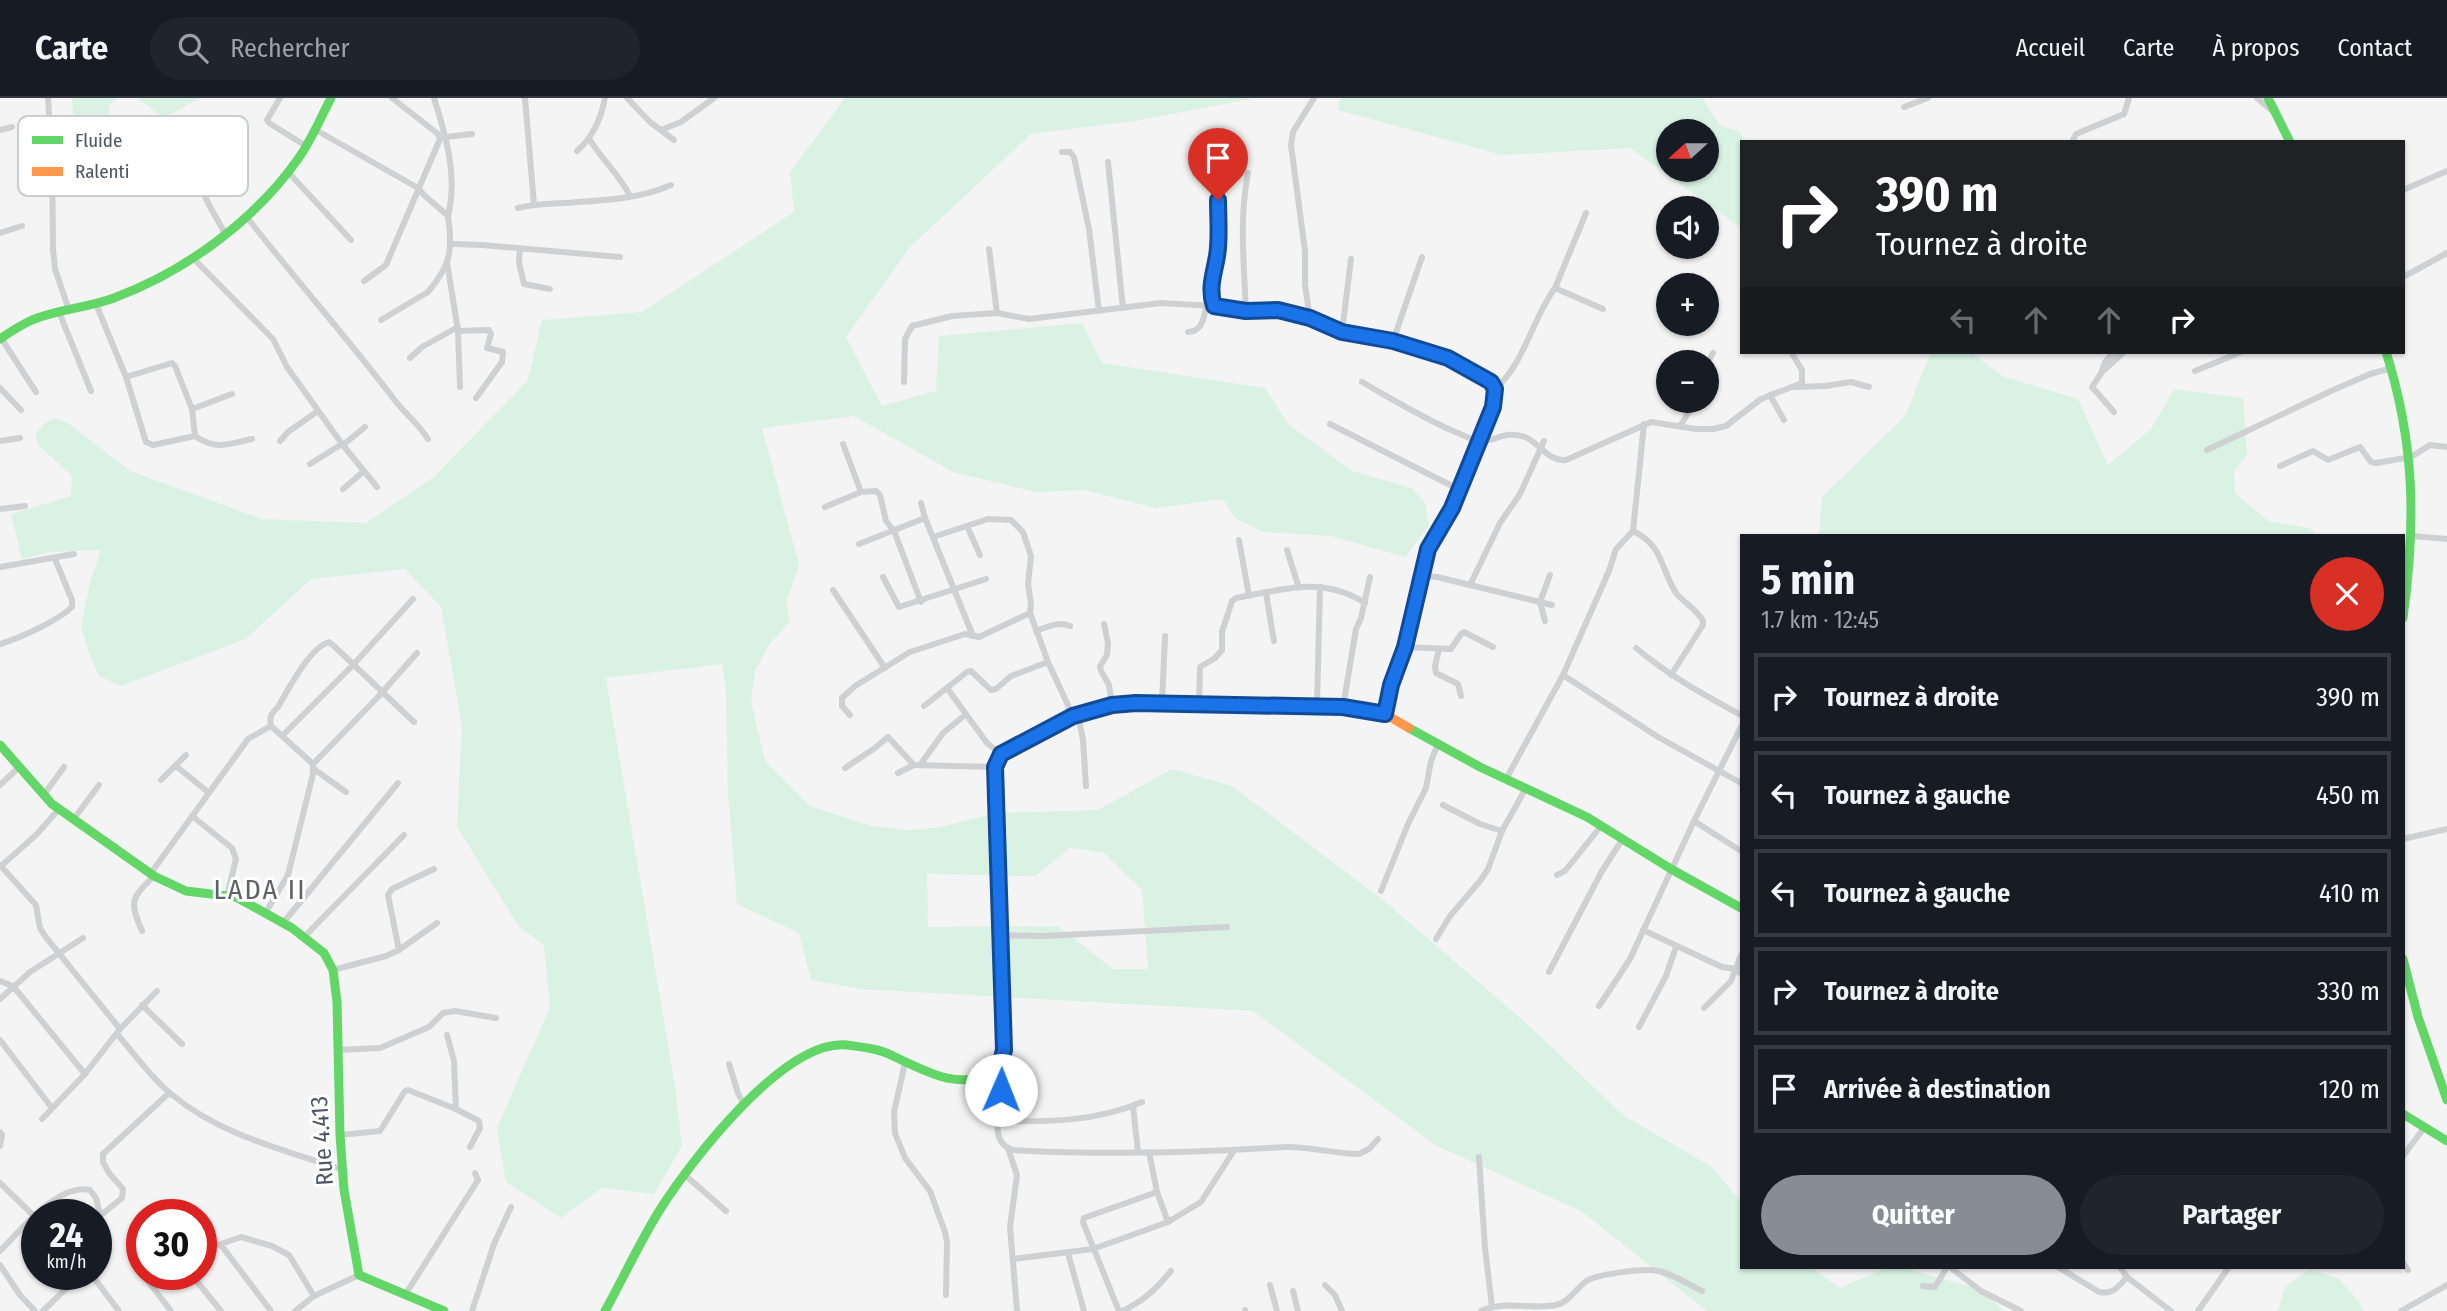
<!DOCTYPE html>
<html lang="fr">
<meta charset="utf-8">
<style>
:root{--surface:#171b24;--page:#20242c;--text:#f1f3f6;--muted:#9ea1a6;--line:#363941;--accent:#868d94}
body{margin:0;font-family:"Fira Sans Condensed",sans-serif;background:var(--page);color:var(--text);height:100vh;display:flex;flex-direction:column;font-size:26px;white-space:nowrap}
*{box-sizing:border-box;margin:0}
p{font-size:23px;color:var(--muted)}
.icon{flex:none;width:38px;height:38px;fill:none;stroke:currentColor;stroke-width:2;stroke-linecap:round;stroke-linejoin:round}
.map{position:relative;flex:1;overflow:hidden}
.panel{position:absolute;left:1740px;top:436px;width:665px;height:735px;display:flex;flex-direction:column;background:var(--surface);border-radius:0px;box-shadow:0 2px 5px #0004}
.panel>*{flex:none}
.banner{position:absolute;left:1740px;top:42px;width:665px;height:214px;border-radius:0px;box-shadow:0 2px 5px #0004;background:#202124;color:#fff;overflow:hidden}
.needle{width:46px;rotate:249deg}
.fabs{position:absolute;left:1656px;top:21px;display:grid;gap:14px}
.fabs a{display:grid;place-items:center;width:63px;height:63px;border-radius:50%;background:var(--surface);box-shadow:0 2px 5px #0004;font-size:35px}
.speed{position:absolute;left:21px;top:1101px;display:flex;gap:14px;font-size:35px;font-weight:700;text-align:center}
.speed>*{display:grid;place-content:center;width:91px;height:91px;border-radius:50%;background:var(--surface);box-shadow:0 2px 5px #0004;line-height:1}
.speed small{font-size:18px;font-weight:400}
.speed .limit{border:10px solid #d22;background:#fff;color:#111}
.pin{position:absolute;display:grid;place-items:center;width:60px;height:60px;color:#fff;margin:-72px -30px;border-radius:50% 50% 50% 0;rotate:-45deg;box-shadow:0 0 7px #0007}
.pin .icon{rotate:45deg}
.me{position:absolute;width:77px;margin:-38px;rotate:1deg;stroke-linejoin:round;filter:drop-shadow(0 0 5px #0008)}
.turn{display:flex;align-items:center;gap:24px;height:147px;padding:0 21px;font-size:32px}
.turn .icon{width:91px;height:91px;stroke-width:2.5}
.turn b{display:block;font-size:49px;line-height:60px}
.lanes{display:flex;align-items:center;height:66px;padding:0 21px;background:#0003;justify-content:center;gap:35px;direction:ltr}
.lanes .off{opacity:.35}
.round{display:grid;place-items:center;flex:none;width:74px;height:74px;border-radius:37px;background:var(--page)}
.overview{display:flex;align-items:center;justify-content:space-between;height:119px;padding:0 21px}
h1{font-size:42px;font-weight:700;line-height:52px}
.cta{display:flex;gap:14px;margin-top:auto;padding:14px 21px}
.cta a{flex:1;height:80px;border-radius:42px;background:var(--accent);color:#fff;font-size:28px;font-weight:700;line-height:80px;text-align:center}
.cta a+a{background:var(--page);color:var(--text)}
ul{padding:0;list-style:none}
li{display:flex;align-items:center;gap:21px;height:88px;margin:0 14px 10px;padding:0 7px;border:4px solid var(--line);border-radius:0px}
li div{flex:1}
li b{display:block;font-size:26px}
li em{font-style:normal}
header{display:flex;align-items:center;gap:42px;box-sizing:border-box;height:98px;padding:0 35px;background:var(--surface);border-bottom:2px solid var(--line)}
header strong{font-size:33px}
nav{display:flex;gap:38px;margin-inline-start:auto;font-size:24px}
.search{width:490px;height:63px;background:var(--page);display:flex;align-items:center;gap:18px;box-sizing:border-box;padding:0 24px;border-radius:38px;color:var(--muted);font-size:26px}
.map>svg:first-child{display:block}
</style>
<header>
<strong>Carte</strong>
<div class="search"><svg class="icon" aria-label="search" viewBox="0 0 24 24"><circle cx="10" cy="10" r="6"/><path d="M15 15l6 6"/></svg>Rechercher</div>
<nav><a>Accueil</a><a>Carte</a><a>À propos</a><a>Contact</a></nav>
</header>
<div class="map">
<svg width="2447" height="1213" viewBox="0 0 2447 1213">
<rect width="100%" height="100%" fill="#f4f4f4"/>
<g fill="#d9f2e3" fill-rule="evenodd">
<path d="M72,0H117L109,7L110,48L76,47Z"/>
<path d="M137,0H200L164,20Z"/>
<path d="M845,0H1255L1135,23L1031,36L910,149L846,239L882,308L936,293L939,238L1082,225L1102,265L1265,290L1288,326L1352,373L1412,390L1425,405L1429,427L1405,459L1331,438L1263,434L1235,420L1223,401L1156,410L1084,392L1036,394L953,374L854,318L762,330L799,467L787,502L789,524L769,547L755,573L751,604L765,663L810,708L872,728L905,732L936,730L997,715L1098,712L1172,671L1232,688L1383,802L1525,924L1623,1017L1712,1069L1741,1104V1169H1810L1840,1190L1888,1169H1899L1984,1192L2003,1213H1707L1581,1113L1437,1048L1253,913L861,891L811,882L799,835L737,806L728,693L726,595L722,566L606,580L675,989L682,1048L654,1096L602,1090L561,1120L506,1084L497,1030L550,909L544,847L519,829L457,729L462,628L441,509L405,471L311,481L246,541L121,588L99,578L87,550L81,528L90,485L101,452L51,454L22,461L11,416L71,398L72,378L38,347L36,335L45,325L54,320L68,325L130,373L262,421L366,425L435,378L528,282L542,222L642,214L794,114L790,74ZM1070,750L1103,754L1142,792L1148,871H1113L1058,828L928,829L927,776L1035,778Z"/>
<path d="M1340,0H1702L1720,27L1740,34L1745,44H1741V130L1630,50L1502,57L1338,12ZM1706,33V72H1668V33Z"/>
<path d="M1931,254H1971L2002,278L2078,301L2108,367L2151,331L2174,291L2243,300L2247,357L2234,373L2235,395L2268,423L2309,430L2317,437L1819,438L1822,399L1905,318Z"/>
<path d="M2309,1172L2338,1180L2359,1204L2364,1213H2278L2285,1189Z"/>
</g>
<g fill="none" stroke-linecap="round" stroke-linejoin="round">
<g stroke="#ced0d2" stroke-width="6">
<path d="M48,0L52,61L53,151L55,171L69,212"/>
<path d="M280,0L267,22L269,25L306,48"/>
<path d="M392,0L438,36L440,41"/>
<path d="M434,0C446,38 458,78 448,118"/>
<path d="M525,0L534,106"/>
<path d="M627,0L650,24L674,42"/>
<path d="M2257,0L2271,12"/>
<path d="M1904,9L1928,0"/>
<path d="M0,32L12,29"/>
<path d="M316,32L418,90L424,97L448,118C453,152 451,167 428,194L381,222"/>
<path d="M661,32L681,24L714,0"/>
<path d="M445,39L472,36"/>
<path d="M124,42L137,34L147,33L195,77L209,107L226,137"/>
<path d="M590,42C602,62 620,77 630,98"/>
<path d="M2072,44L2076,36L2124,16L2129,0"/>
<path d="M577,53C593,39 601,21 605,0"/>
<path d="M1062,54H1070L1074,59L1089,131L1099,213"/>
<path d="M52,61L104,49"/>
<path d="M1108,64L1123,210"/>
<path d="M288,74L351,142"/>
<path d="M134,91L140,77L175,58"/>
<path d="M2403,92L2447,73"/>
<path d="M518,110C538,105 558,106 579,104C610,102 642,100 671,87"/>
<path d="M246,118C294,180 346,238 393,300C404,315 418,325 428,341"/>
<path d="M0,135L22,128"/>
<path d="M452,146L482,147L620,159"/>
<path d="M520,151L519,165L524,186L550,191"/>
<path d="M989,151L997,215"/>
<path d="M192,159L273,241L287,269L342,346L377,389"/>
<path d="M447,164L458,233L460,289"/>
<path d="M2403,179L2447,155"/>
<path d="M364,183L386,167L440,41"/>
<path d="M1555,190L1586,115"/>
<path d="M96,206L126,279L146,344L153,347L195,338"/>
<path d="M1214,208C1208,190 1214,176 1217,158C1220,140 1218,120 1218,101"/>
<path d="M1246,213C1244,166 1239,121 1248,75"/>
<path d="M59,214L91,293"/>
<path d="M1310,220L1305,187V153L1291,47L1293,34L1314,0"/>
<path d="M458,233L489,232L491,236L487,250L503,254L502,264L476,300"/>
<path d="M1188,234C1203,233 1203,221 1207,207"/>
<path d="M1342,234L1351,161"/>
<path d="M1,240L36,294"/>
<path d="M1393,243L1422,159"/>
<path d="M410,260L422,249L458,229"/>
<path d="M1706,267L1713,255"/>
<path d="M2102,272L2105,264L2114,254"/>
<path d="M2195,273L2241,254"/>
<path d="M126,279L172,265L175,268L192,311L195,338"/>
<path d="M904,284L905,241L912,228L952,218L997,215L1029,221L1161,205L1214,208L1246,213L1278,212L1310,220L1342,234L1393,243L1448,260L1491,284L1495,291"/>
<path d="M1362,284C1392,301 1421,319 1453,333C1461,336 1470,341 1478,343C1492,346 1504,331 1525,339C1540,345 1548,364 1566,362L1651,324L1696,331H1713L1726,328L1761,301L1802,285V272L1791,254"/>
<path d="M1795,289L1825,288L1851,284L1869,289"/>
<path d="M0,290L21,312"/>
<path d="M1770,297L1784,322"/>
<path d="M192,311L232,296"/>
<path d="M2114,314L2092,289L2102,274L2124,254"/>
<path d="M1330,326L1460,392"/>
<path d="M1680,328L1696,303"/>
<path d="M195,338C217,353 228,346 252,341"/>
<path d="M0,343L20,340"/>
<path d="M280,343L288,334L318,313"/>
<path d="M843,346L861,394"/>
<path d="M343,347L365,329"/>
<path d="M2207,352L2331,293L2370,276L2392,270"/>
<path d="M310,366L342,346"/>
<path d="M2280,368L2313,353L2328,362L2360,349L2371,364L2376,365L2411,359L2430,347L2447,349"/>
<path d="M343,391L364,373"/>
<path d="M921,405L925,420L973,538"/>
<path d="M825,409L861,394L876,393L880,397L886,423L894,433L921,504"/>
<path d="M0,411L25,408"/>
<path d="M967,428L980,457"/>
<path d="M1633,433C1664,448 1660,470 1676,495C1684,505 1697,511 1703,523V527L1671,577"/>
<path d="M2413,438L2447,441"/>
<path d="M933,439L988,421L1011,422L1023,434L1031,458L1028,486L1031,506L1030,515"/>
<path d="M1239,442L1249,498"/>
<path d="M859,446L925,420"/>
<path d="M1287,452L1298,487"/>
<path d="M0,469L74,456"/>
<path d="M1421,478L1437,479L1552,507"/>
<path d="M883,479L899,509L986,481"/>
<path d="M1470,487L1500,425L1520,396L1544,343"/>
<path d="M833,492L885,570"/>
<path d="M1266,495L1274,543"/>
<path d="M1545,523L1540,504L1550,477"/>
<path d="M1104,526L1108,545L1107,557L1100,568L1101,573L1109,587L1112,607"/>
<path d="M1036,533C1047,529 1058,523 1070,528"/>
<path d="M0,546C18,541 59,522 72,509V502L55,461"/>
<path d="M1405,549L1451,551L1461,536L1464,534L1493,549"/>
<path d="M1636,550C1668,577 1704,597 1741,617"/>
<path d="M1439,551L1435,568L1436,575L1458,586L1461,598"/>
<path d="M1563,577L1658,639L1741,685"/>
<path d="M947,590L987,645L1001,656"/>
<path d="M1162,605L1165,538"/>
<path d="M1199,606L1200,569L1215,560L1222,552V534L1232,503L1236,500C1282,492 1321,477 1365,505"/>
<path d="M924,608L967,574L971,573L991,592L996,591L1011,578L1048,564"/>
<path d="M1317,608L1320,489"/>
<path d="M1343,609L1356,531L1361,520L1370,479"/>
<path d="M1385,616L1391,587L1405,549L1428,451L1452,410L1480,344L1493,309L1495,291C1525,265 1532,221 1555,190L1603,211"/>
<path d="M850,617L842,608V600L855,588L910,554L965,536L979,539L1030,515L1048,564L1073,618"/>
<path d="M1078,617L1083,642L1086,688"/>
<path d="M282,638L353,567L413,501"/>
<path d="M313,666L271,628C269,619 271,616 278,609C288,592 309,550 329,544L334,548L414,624"/>
<path d="M920,667L943,635L965,617"/>
<path d="M176,668L208,694"/>
<path d="M845,670L875,650L888,639L914,667L995,669"/>
<path d="M314,671L346,694"/>
<path d="M898,675L914,667"/>
<path d="M1506,681L1563,577L1609,473L1616,451L1633,433L1644,326"/>
<path d="M161,682L186,657"/>
<path d="M0,687L18,670"/>
<path d="M43,698L64,669"/>
<path d="M1443,707L1480,726L1502,733"/>
<path d="M192,718L232,750L236,761L227,798"/>
<path d="M73,722L99,687"/>
<path d="M1694,723L1741,753"/>
<path d="M2403,741L2447,731"/>
<path d="M0,767L36,807L40,830L45,838L120,931"/>
<path d="M1,768L36,737L59,711"/>
<path d="M151,775L248,641L271,628"/>
<path d="M1557,777L1565,773L1601,728"/>
<path d="M1381,793L1408,726L1426,690L1431,663L1438,646"/>
<path d="M266,814L288,777L313,676V666L378,599L417,555"/>
<path d="M283,825L398,685"/>
<path d="M1643,832L1722,869L1737,871L1741,876"/>
<path d="M142,833C129,802 131,801 154,778"/>
<path d="M1000,837L1042,838L1227,829"/>
<path d="M304,839L404,737"/>
<path d="M1436,841L1450,818L1480,783L1488,771L1502,733L1526,690"/>
<path d="M399,852L388,797L392,791L434,771"/>
<path d="M333,872L386,858L399,852L437,825"/>
<path d="M1549,874L1602,773L1622,742"/>
<path d="M0,883L13,888L85,976"/>
<path d="M0,901L30,874L83,840"/>
<path d="M142,907L182,946"/>
<path d="M1599,908L1630,861L1694,723L1741,629"/>
<path d="M1704,910L1731,883L1741,857"/>
<path d="M1639,929L1666,878L1676,849"/>
<path d="M117,936C134,955 151,980 171,996C222,1038 282,1051 343,1072"/>
<path d="M447,937L454,963L456,1011"/>
<path d="M0,942L52,1010"/>
<path d="M338,952L380,950L429,929L443,915L455,913L496,920"/>
<path d="M905,965L894,1014L895,1035L905,1060L930,1093L945,1134L947,1144L946,1197"/>
<path d="M729,966L738,995L744,1007"/>
<path d="M994,977C998,983 1001,989 1001,997C1001,1015 988,1044 1013,1052C1103,1057 1194,1055 1285,1049C1309,1048 1334,1056 1359,1056L1369,1051L1378,1041"/>
<path d="M1133,1008L1138,1054"/>
<path d="M42,1021L85,976L120,931L157,893"/>
<path d="M997,1023C1047,1024 1095,1024 1142,1004"/>
<path d="M0,1034L2,1037L0,1048"/>
<path d="M340,1037L380,1033L405,993L408,992L456,1011L479,1023L480,1030L470,1049"/>
<path d="M1008,1050L1017,1077L1010,1129L1017,1213"/>
<path d="M1149,1054L1157,1094L1168,1124"/>
<path d="M2403,1058L2424,1030"/>
<path d="M1479,1059L1485,1150L1492,1209"/>
<path d="M685,1077L726,1113"/>
<path d="M0,1085L35,1119"/>
<path d="M153,1115L154,1116"/>
<path d="M96,1121L122,1100L123,1091L109,1075L103,1064V1056L169,995"/>
<path d="M221,1147L271,1213"/>
<path d="M0,1153C21,1132 58,1085 90,1092L96,1100L100,1116"/>
<path d="M201,1153L241,1139L272,1148L289,1157L314,1198"/>
<path d="M1068,1155L1084,1213"/>
<path d="M131,1160L142,1174"/>
<path d="M1013,1161L1093,1151L1168,1124L1201,1104L1233,1054"/>
<path d="M2403,1165L2408,1172"/>
<path d="M0,1167L20,1197L35,1213"/>
<path d="M1950,1169L1981,1193L2021,1213"/>
<path d="M2058,1169L2099,1194C2113,1197 2119,1188 2127,1179"/>
<path d="M2120,1169L2127,1179L2171,1213"/>
<path d="M91,1176L119,1213"/>
<path d="M143,1176L171,1213"/>
<path d="M195,1181L221,1213"/>
<path d="M1270,1187L1277,1213"/>
<path d="M1325,1187L1335,1197L1342,1213"/>
<path d="M1923,1188L1935,1189L1947,1169"/>
<path d="M1293,1193L1298,1213"/>
<path d="M405,1197L478,1082L475,1075"/>
<path d="M1245,1212V1213"/>
<path d="M43,1213L81,1176"/>
<path d="M295,1213L314,1198L359,1177"/>
<path d="M472,1213L494,1146L511,1109"/>
<path d="M1119,1213L1083,1124L1084,1120L1157,1094"/>
<path d="M1122,1213C1144,1203 1156,1191 1171,1173"/>
<path d="M1481,1213C1505,1202 1531,1212 1556,1207C1568,1205 1576,1191 1585,1184C1595,1176 1645,1170 1658,1173C1673,1176 1688,1186 1702,1193"/>
<path d="M2198,1213L2229,1169"/>
<path d="M2401,1213L2447,1187"/>
</g>
<g stroke="#63d668" stroke-width="9">
<path d="M2268,0L2290,44"/>
<path d="M0,241C10,234 21,227 32,222C58,211 87,210 114,200C186,173 254,123 298,61C312,41 320,21 331,0"/>
<path d="M2386,254C2415,345 2416,426 2403,520"/>
<path d="M1409,630L1480,669L1587,719L1671,771L1741,810"/>
<path d="M0,647L52,706L154,778L186,793L236,799L292,830L324,855L333,872L337,904L340,1037L344,1092L359,1177L444,1213"/>
<path d="M2403,861L2418,919L2447,1002"/>
<path d="M2403,1016L2447,1043"/>
<path d="M605,1213C624,1179 640,1143 661,1110C691,1063 785,940 847,947C862,949 880,951 893,958C930,975 952,990 994,977L1000,967L1004,952L995,669L1001,656L1073,618"/>
</g>
<path stroke="#ff974d" stroke-width="9" d="M1073,618L1112,607L1136,605L1343,609L1385,616L1409,630"/>
</g>
<g fill="none" stroke-linecap="round" stroke-linejoin="round">
<g stroke="#114b97" stroke-width="18">
<path id="route" d="M1001,992L994,977L1000,967L1004,952L995,669L1001,656L1073,618L1112,607L1136,605L1343,609L1385,616L1391,587L1405,549L1428,451L1452,410L1493,309L1495,291L1491,284L1448,260L1393,243L1342,234L1310,220L1278,212L1246,213L1214,208C1208,190 1214,176 1217,158C1220,140 1218,120 1218,102"/>
</g>
<use href="#route" stroke="#1a73e8" stroke-width="12"/>
</g>
<g text-anchor="middle" dominant-baseline="central" stroke-width="6" stroke-linejoin="round" paint-order="stroke">
<g font-size="24" fill="#4a5661" stroke="#fff">
<text transform="translate(322 1043) rotate(-94)">Rue 4.413</text>
</g>
<g font-size="28" letter-spacing="2" fill="#5f6368" stroke="#fff">
<text x="260" y="791">LADA II</text>
</g>
</g>
<rect x="18" y="18" width="230" height="80" rx="10" fill="#fff" stroke="#c9ccd0" stroke-width="2"/>
<rect x="32" y="38" width="31" height="8" fill="#63d668"/>
<rect x="32" y="69" width="31" height="9" fill="#ff974d"/>
<g font-size="19" fill="#4a5661">
<text x="75" y="49">Fluide</text>
<text x="75" y="80">Ralenti</text>
</g>
</svg>
<div class="fabs">
<a><svg class="needle" viewBox="-14 -14 28 28"><path d="M0-13l5 13h-10z" fill="#e53935"/><path d="M0 13l5-13h-10z" fill="#9ea1a6"/></svg></a>
<a><svg class="icon" aria-label="sound" viewBox="0 0 24 24"><path d="M4 9h4l5-4v14l-5-4H4zM17 9q2 3 0 6"/></svg></a>
<a>+</a>
<a>−</a>
</div>
<div class="speed"><div>24<small>km/h</small></div><div class="limit">30</div></div>
<div class="pin" style="left:1218px;top:102px;background:#d93025"><svg class="icon" aria-label="arrive" viewBox="0 0 24 24"><path d="M6 21V4h12l-3 4 3 4H6"/></svg></div>
<svg class="me" style="left:1001px;top:992px" viewBox="-20 -20 40 40"><circle r="19" fill="#fff"/><path d="M0-13L10 11 0 6-10 11z" fill="#1a73e8"/></svg>
<div class="banner">
<div class="turn"><svg class="icon" aria-label="right" viewBox="0 0 24 24"><path d="M7 20v-9h11M14 6l5 5-5 5"/></svg><div><b>390 m</b>Tournez à droite</div></div>
<div class="lanes"><svg class="icon off" aria-label="left" viewBox="0 0 24 24"><path d="M17 20v-9H6M10 6l-5 5 5 5"/></svg><svg class="icon off" aria-label="ahead" viewBox="0 0 24 24"><path d="M12 20V5M6 11l6-6 6 6"/></svg><svg class="icon off" aria-label="ahead" viewBox="0 0 24 24"><path d="M12 20V5M6 11l6-6 6 6"/></svg><svg class="icon" aria-label="right" viewBox="0 0 24 24"><path d="M7 20v-9h11M14 6l5 5-5 5"/></svg></div>
</div>
<section class="panel">
<div class="overview"><div><h1>5 min</h1><p>1.7 km · 12:45</p></div><a class="round" style="background:#d93025;color:#fff"><svg class="icon" aria-label="close" viewBox="0 0 24 24"><path d="M6 6l12 12M18 6L6 18"/></svg></a></div>
<ul>
<li><svg class="icon" aria-label="right" viewBox="0 0 24 24"><path d="M7 20v-9h11M14 6l5 5-5 5"/></svg><div><b>Tournez à droite</b></div><em>390 m</em></li>
<li><svg class="icon" aria-label="left" viewBox="0 0 24 24"><path d="M17 20v-9H6M10 6l-5 5 5 5"/></svg><div><b>Tournez à gauche</b></div><em>450 m</em></li>
<li><svg class="icon" aria-label="left" viewBox="0 0 24 24"><path d="M17 20v-9H6M10 6l-5 5 5 5"/></svg><div><b>Tournez à gauche</b></div><em>410 m</em></li>
<li><svg class="icon" aria-label="right" viewBox="0 0 24 24"><path d="M7 20v-9h11M14 6l5 5-5 5"/></svg><div><b>Tournez à droite</b></div><em>330 m</em></li>
<li><svg class="icon" aria-label="arrive" viewBox="0 0 24 24"><path d="M6 21V4h12l-3 4 3 4H6"/></svg><div><b>Arrivée à destination</b></div><em>120 m</em></li>
</ul>
<div class="cta"><a>Quitter</a><a>Partager</a></div>
</section>
</div>
